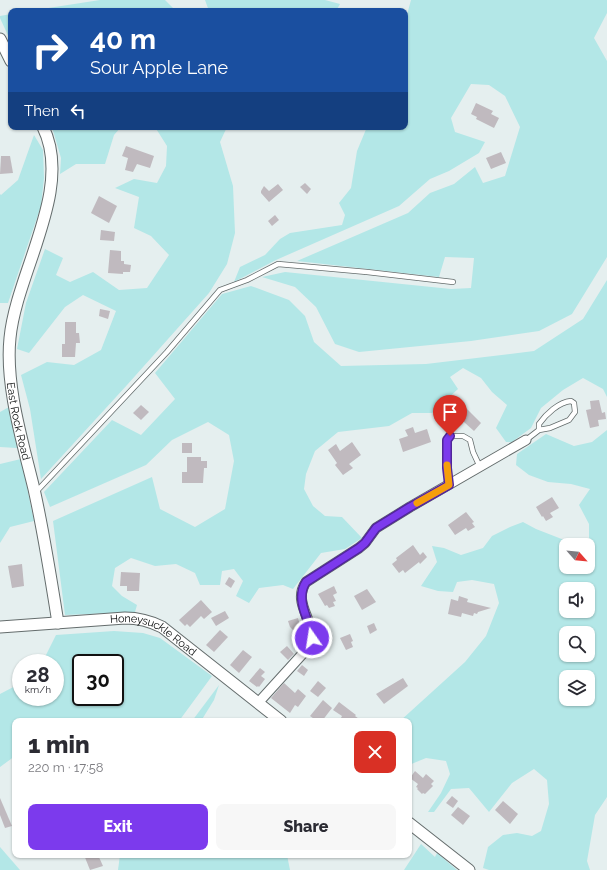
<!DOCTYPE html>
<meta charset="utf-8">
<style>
:root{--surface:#fff;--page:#f7f7f7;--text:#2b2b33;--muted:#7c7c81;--accent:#7c3aed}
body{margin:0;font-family:Raleway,sans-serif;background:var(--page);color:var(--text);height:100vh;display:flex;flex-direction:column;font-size:15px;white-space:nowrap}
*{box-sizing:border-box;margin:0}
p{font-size:13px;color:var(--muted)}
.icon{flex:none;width:22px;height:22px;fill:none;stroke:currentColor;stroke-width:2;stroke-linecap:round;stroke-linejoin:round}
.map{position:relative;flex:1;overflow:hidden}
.sheet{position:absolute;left:12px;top:718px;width:400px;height:140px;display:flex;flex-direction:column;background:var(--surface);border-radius:8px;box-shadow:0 1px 3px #0004}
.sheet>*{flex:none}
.top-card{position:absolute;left:8px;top:8px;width:400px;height:122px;border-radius:8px;box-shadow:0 1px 3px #0004;background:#1a4fa0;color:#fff;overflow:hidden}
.needle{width:26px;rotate:117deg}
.tools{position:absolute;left:559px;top:538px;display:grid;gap:8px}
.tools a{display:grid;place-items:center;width:36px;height:36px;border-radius:8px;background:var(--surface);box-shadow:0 1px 3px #0004;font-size:20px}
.speed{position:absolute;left:12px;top:654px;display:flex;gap:8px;font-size:20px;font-weight:700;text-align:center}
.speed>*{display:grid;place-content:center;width:52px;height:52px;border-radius:50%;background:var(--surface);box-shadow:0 1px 3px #0004;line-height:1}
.speed small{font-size:10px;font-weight:400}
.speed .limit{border:2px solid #111;border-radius:6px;background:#fff;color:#111}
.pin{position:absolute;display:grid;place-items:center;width:34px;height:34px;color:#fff;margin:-41px -17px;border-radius:50% 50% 50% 0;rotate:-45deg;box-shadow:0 0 4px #0007}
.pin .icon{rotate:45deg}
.me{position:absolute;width:44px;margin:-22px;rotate:347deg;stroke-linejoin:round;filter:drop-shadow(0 0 3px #0008)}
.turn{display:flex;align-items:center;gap:14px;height:84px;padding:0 16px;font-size:18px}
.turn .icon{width:52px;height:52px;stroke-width:2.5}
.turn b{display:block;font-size:28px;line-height:34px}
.then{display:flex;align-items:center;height:38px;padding:0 16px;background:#0003;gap:8px;font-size:15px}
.round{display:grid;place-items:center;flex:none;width:42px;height:42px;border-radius:8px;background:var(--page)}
.headline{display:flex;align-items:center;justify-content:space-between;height:68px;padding:0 16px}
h1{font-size:24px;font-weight:800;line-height:30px}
.primary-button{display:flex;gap:8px;margin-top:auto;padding:8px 16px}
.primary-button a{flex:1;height:46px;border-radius:8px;background:var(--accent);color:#fff;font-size:16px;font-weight:800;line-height:46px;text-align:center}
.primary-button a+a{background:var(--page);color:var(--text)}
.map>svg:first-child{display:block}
</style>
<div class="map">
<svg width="607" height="870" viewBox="0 0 607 870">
<rect width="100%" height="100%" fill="#e5efef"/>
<g fill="#b3e7e7" fill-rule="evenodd">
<path d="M100,0H165L175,10V11H29Z"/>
<path d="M205,0H325L340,4L336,11H209Z"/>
<path d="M411,0H607V13L594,38L607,61V257L572,314L539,331L471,341L359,352L335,344L316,307L295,287L262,277L285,272L451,289L471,288L474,258L445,257L439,277L297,261L408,213L430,193L454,184L475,167L483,183L505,176L520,127L505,96L489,85L471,84L451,118L455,132L485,142L479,153L449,171L430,179L399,206L276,260L234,282L240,267L265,255L280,239L290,233L342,225L345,215L339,203L351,188L357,151L367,127H405V22Z"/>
<path d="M11,14V42L0,18V16Z"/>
<path d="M52,127H121L114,135L105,164H76L60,174L61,158Z"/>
<path d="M155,127H227L220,142L233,186L235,233L227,264L209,293L127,385L41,479L30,409L21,375L47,362L74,365L101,350L116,311L83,295L65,307L29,353L17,349L26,303L45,249L63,258L56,275L70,282L93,272L119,290L147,288L169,255L151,236L134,228L139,197L115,188L134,179L157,183L166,166L167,146Z"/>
<path d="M34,135L43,150L44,178L41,206L8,303H0V194L1,195L18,180Z"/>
<path d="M607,280V397L603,389L583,378L563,390L541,408L531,428L512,442H506L496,428L507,405L492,392L481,378L463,368L450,377L458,389L432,413H412L389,426L338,432L315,451L306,474L304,489L313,506L325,516L342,517L362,538L345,549L321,553L293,589L283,585L259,588L249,603L236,596L243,581L234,569L222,571L220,585H200L195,573L176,564L155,566L131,558L115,568L112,586L122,596L137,605L135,612L65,615L53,521L152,477L160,509L195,527L225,509L234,461L229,435L208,422L172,440L146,465L50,507L44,492L112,420L141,435L175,399L155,373L222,294L251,286L289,300L305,316L314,342L341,366L426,364L534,351L583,319Z"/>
<path d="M9,407L17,448L0,447V412Z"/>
<path d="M607,430V797L595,815L587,861L590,870H489L483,868L488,847L503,835L517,833L532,836L541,831L549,804L547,780L534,769L512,783L489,812L469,788L451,789L434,812H428L441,793L450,774L446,761L426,758L409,765V721H400L465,662L486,636L499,603L494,584L472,580L457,582L453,592L438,591L421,586L437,562L432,546L444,548L461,555L483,548L492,536L510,527L523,522L536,529L577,545H566V567H588V545H581L589,542V524L579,505L590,489L571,484L548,482L529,475L516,465L517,454L546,434L574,446L592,442ZM566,589H588V611H566ZM566,633H588V655H566ZM566,677H588V699H566Z"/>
<path d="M21,459L34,521L10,527L0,543V464Z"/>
<path d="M114,631L143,633L160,638L212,676L179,721H80L78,720H65L64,721H15V756L0,767V694L21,683V697H55V663H42L56,635ZM81,663H115V697H81Z"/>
<path d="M219,685L214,700L201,721H192Z"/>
<path d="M421,844L435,857L437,853L457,870H404Z"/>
<path d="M0,847L20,870H0Z"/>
<path d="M120,855H287L290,870H118Z"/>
</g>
<g fill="#c0babf">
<path d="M476,103L493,111L491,114L499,118L494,128L476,119L477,117L471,114Z"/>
<path d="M126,146L154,156L150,168L137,164L133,172L125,170L128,158L122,156Z"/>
<path d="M501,152L506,163L491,169L486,158Z"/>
<path d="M1,156H10L13,173L0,174Z"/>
<path d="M305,183L311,189L307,194L300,187Z"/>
<path d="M278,184L283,190L269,202L261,193V191L264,186L269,191Z"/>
<path d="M99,196L117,206L109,223L91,213Z"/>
<path d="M275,215L279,220L272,226L268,221Z"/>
<path d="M101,230L115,232L114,241L100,240Z"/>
<path d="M110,250L121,251V261H124V264L131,265L130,272H123V274L108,273Z"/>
<path d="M100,309L110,311L108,319L99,316Z"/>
<path d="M65,322H76V333H79L80,343H76L75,357H62V344H65Z"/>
<path d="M455,397L481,423L474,431L446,406Z"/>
<path d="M599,400L602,413L605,412L606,419L598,420L599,426L590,428L586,410L591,409L590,401Z"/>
<path d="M141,405L149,412L141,420L133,413Z"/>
<path d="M413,427L415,433L427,429L431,442L403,452L399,439L408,436L405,430Z"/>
<path d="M352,442L361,455L349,464L353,468L343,475L335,465L337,463L328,450L336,444L340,451Z"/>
<rect x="182" y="443" width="10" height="10"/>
<path d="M187,457H201V461H207V468H204L203,483H182V472H187Z"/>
<path d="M552,497L559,508L550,513L553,517L546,521L543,516L542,517L536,507Z"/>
<path d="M466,512L474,522L472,523L475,527L468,531L466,528L455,535L448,525Z"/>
<path d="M413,545L420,555L423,552L427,557L420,564L419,562L405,573L403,570L399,573L392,564L397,560L396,558Z"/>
<path d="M22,564L24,586L12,588L8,566Z"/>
<path d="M121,572L140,573L139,591H127V586H120Z"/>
<path d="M229,577L235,581L231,588L225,584Z"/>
<path d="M334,586L337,593L333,595L336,601L333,602L335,606L329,608L327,605L325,606L318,594Z"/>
<path d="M367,589L376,602L362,610L354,596Z"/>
<path d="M459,596L468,599L467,602L491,608L478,612L477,614L474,613L473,616L462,613L461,617L448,614L451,599L458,601Z"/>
<path d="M201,600L212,612L204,619L201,616L190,627L187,624L185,626L179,620Z"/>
<path d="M225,611L229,618L216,626L211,618Z"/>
<path d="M298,618L301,629L294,631L290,627L288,621Z"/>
<path d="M374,623L377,630L370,634L367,626Z"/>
<path d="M220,630L228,637L214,652L206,645Z"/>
<path d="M350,634L353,641L351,642L353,647L346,650L340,638Z"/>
<path d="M287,646L294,654L288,660L280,652Z"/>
<path d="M243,650L252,657L239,673L230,665Z"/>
<path d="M302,665L308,670L304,676L297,671Z"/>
<path d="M260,668L265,672L261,676L265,679L259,687L258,686L257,687L249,681Z"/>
<path d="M403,678L408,686L384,704L376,694Z"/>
<path d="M318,681L326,688L318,697L310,691Z"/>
<path d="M284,683L295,693L298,689L306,696L298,707L295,705L290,713L271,698Z"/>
<path d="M323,700L332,708L322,721H317L310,716Z"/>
<path d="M339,702L356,715L355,716L362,721H346L341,718L342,716L333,710Z"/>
<path d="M415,771L423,778L426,774L434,781L431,784L433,786L425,794L423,793L422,794L417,789L418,788L416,787L418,784L410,778Z"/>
<path d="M452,796L458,801L453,808L446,803Z"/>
<path d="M0,798L12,826L5,828L0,815Z"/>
<path d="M503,801L518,814L510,824L495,810Z"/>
<path d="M458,807L470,816L463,825L451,815Z"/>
<path d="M84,855H98L103,866L90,870Z"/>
</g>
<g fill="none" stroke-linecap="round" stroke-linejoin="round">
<g stroke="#646c6c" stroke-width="6">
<g id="service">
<path d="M526,440L539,430L550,428L569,420L575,412L574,403L571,401C559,402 546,414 539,424V430"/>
<path d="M449,485L447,479V440L450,436H463L470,440L473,452L480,467"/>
<path d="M36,492L167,352L220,290L247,280L278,264L367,272L453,282"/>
</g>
</g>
<g stroke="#646c6c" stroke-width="11">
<path id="minor" d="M258,703L307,649C322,624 290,606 306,582L359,548L365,543L376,528L410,507L526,440"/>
</g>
<g stroke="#646c6c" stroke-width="13">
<g id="tertiary">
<path d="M0,39L11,61"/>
<path id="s1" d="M43,127C74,189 16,273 10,338C5,386 23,443 34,489C44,534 51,579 58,623"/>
<path id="s2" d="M0,627L125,618C138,618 150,621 162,627L281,721"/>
<path d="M409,823L469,870"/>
</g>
</g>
<use href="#service" stroke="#fff" stroke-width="4.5"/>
<use href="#minor" stroke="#fff" stroke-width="9"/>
<use href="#tertiary" stroke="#fff" stroke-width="11"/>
</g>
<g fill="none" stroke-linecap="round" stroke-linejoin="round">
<g stroke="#51269a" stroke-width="10">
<path id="route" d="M312,638V632C306,616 296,597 306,582L359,548L365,543L376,528L410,507L449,485L447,468V440L450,436"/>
</g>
<use href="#route" stroke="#7c3aed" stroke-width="7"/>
<path stroke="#f59e0b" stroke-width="7" d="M417,503L449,485L447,465"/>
</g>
<g text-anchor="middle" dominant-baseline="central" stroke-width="3.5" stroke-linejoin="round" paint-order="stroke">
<g font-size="11" fill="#0b0e0e" stroke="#fff">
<text stroke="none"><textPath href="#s1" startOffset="302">East Rock Road</textPath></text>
<text stroke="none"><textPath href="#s2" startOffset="158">Honeysuckle Road</textPath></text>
</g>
</g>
</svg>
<div class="tools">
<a><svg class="needle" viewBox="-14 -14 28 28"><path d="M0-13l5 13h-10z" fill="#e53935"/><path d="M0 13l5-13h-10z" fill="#7c7c81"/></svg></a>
<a><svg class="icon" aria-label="sound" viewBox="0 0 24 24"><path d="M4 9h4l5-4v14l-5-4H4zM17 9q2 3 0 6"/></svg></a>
<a><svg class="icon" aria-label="search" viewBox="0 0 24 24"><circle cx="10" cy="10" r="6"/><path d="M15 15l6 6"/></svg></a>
<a><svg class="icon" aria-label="layers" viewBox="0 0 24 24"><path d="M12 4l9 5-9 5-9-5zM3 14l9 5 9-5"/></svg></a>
</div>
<div class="speed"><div>28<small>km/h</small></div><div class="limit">30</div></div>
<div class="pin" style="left:450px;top:436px;background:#d93025"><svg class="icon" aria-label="arrive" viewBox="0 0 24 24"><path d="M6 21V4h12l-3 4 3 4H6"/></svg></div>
<svg class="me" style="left:312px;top:638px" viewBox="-20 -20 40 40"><circle r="17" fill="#7c3aed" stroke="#fff" stroke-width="3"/><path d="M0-11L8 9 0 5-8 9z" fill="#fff"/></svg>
<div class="top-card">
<div class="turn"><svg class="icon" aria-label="right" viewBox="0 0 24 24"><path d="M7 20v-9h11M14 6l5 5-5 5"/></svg><div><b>40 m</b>Sour Apple Lane</div></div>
<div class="then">Then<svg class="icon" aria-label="left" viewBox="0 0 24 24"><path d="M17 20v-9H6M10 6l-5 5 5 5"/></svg></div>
</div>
<section class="sheet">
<div class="headline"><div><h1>1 min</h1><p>220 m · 17:58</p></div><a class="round" style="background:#d93025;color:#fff"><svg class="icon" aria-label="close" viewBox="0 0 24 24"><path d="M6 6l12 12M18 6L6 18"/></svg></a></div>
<div class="primary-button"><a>Exit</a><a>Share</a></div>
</section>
</div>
